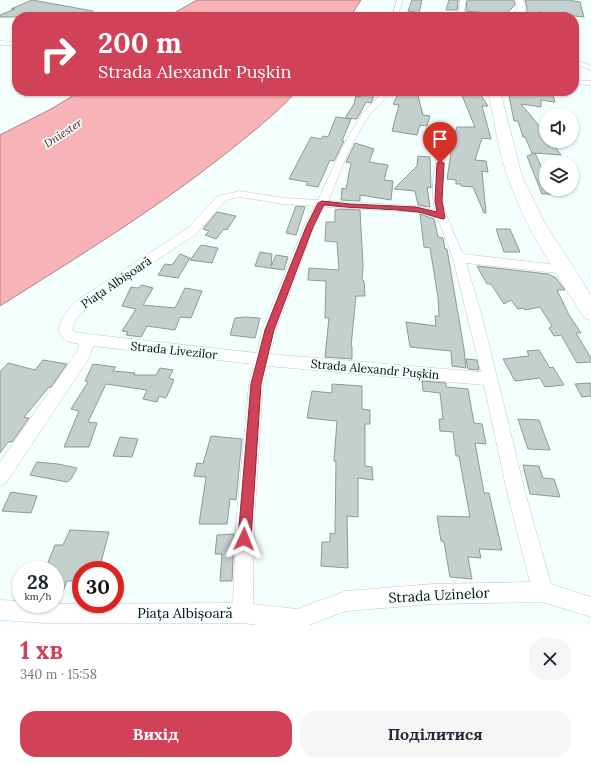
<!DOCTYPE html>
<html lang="uk">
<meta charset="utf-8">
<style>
:root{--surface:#fff;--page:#f6f6f7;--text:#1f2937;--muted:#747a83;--accent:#d14157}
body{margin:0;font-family:Lora,serif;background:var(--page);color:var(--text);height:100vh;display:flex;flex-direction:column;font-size:15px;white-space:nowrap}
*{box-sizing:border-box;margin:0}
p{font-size:13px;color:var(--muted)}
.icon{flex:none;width:22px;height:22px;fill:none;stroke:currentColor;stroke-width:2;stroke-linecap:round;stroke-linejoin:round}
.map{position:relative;height:625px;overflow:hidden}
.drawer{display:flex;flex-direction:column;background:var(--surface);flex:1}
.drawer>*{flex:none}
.hud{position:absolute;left:12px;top:12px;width:567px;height:84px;border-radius:16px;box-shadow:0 1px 3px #0004;background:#d14157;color:#fff;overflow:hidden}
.controls{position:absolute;left:539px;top:108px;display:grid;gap:8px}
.controls a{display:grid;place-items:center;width:40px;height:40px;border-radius:50%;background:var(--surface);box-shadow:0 1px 3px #0004;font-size:20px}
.speed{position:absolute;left:12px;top:561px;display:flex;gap:8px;font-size:20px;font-weight:700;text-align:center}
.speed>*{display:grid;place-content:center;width:52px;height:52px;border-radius:50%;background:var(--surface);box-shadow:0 1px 3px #0004;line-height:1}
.speed small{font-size:10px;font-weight:400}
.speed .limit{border:6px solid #d22;background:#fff;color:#111}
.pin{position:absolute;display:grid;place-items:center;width:34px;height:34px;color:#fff;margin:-41px -17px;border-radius:50% 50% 50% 0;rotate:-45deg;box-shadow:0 0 4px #0007}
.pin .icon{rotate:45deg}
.me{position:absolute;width:44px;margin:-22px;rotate:2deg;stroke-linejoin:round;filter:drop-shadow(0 0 3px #0008)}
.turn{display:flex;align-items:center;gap:14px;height:84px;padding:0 20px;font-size:18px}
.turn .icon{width:52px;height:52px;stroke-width:2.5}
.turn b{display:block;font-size:28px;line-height:34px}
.round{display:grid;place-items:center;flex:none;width:42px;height:42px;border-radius:16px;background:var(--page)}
.overview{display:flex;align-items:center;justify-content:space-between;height:68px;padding:0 20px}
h1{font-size:24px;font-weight:800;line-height:30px;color:var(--accent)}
.cta{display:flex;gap:8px;margin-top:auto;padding:8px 20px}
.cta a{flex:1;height:46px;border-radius:16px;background:var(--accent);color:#fff;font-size:16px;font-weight:800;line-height:46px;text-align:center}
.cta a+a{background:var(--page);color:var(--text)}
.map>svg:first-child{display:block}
</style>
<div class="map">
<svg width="591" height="625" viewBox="0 0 591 625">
<rect width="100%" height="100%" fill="#f3fffd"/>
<g fill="#f8b3b6" stroke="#b08183">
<path d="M197,0H361L350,17H167Z"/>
<path d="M81,91H297C275,115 249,135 224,155C153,211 76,258 0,306V135L51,109Z"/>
</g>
<g fill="#c4d0ce" stroke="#8e9997">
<path d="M32,0L93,11L92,17H0V15L15,9H11Z"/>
<path d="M412,0H422L419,13L408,11Z"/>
<path d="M449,0H458L457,10H446Z"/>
<path d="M467,0H514L515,5L505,15L466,11Z"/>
<path d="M525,0H568L580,2L584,17L539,12V15L527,14V7Z"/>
<path d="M362,91H375L372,101L371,103L366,102L357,119L345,118L354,104L356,96L360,97Z"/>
<path d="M400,91L417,92L423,115L430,116L427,126L420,125L417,135L392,131L399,105L393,104Z"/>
<path d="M467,91H478L488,106H482L491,139L482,138L475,160L486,161L488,172L482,171L486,213H484L473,187L461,186V184H456V180L447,179L451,153L448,152L457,127H475L461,93H468Z"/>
<path d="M508,91L511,93L521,94L522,91H552L555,102L541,100V107L521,104L546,134V141H551L561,155L535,153L546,177V189H552L554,194H542L527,156L534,153H532L525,137H523L518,121H514Z"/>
<path d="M336,117L351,119L342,141H344L334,161L330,160L318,187L306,185L308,182L289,179L311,137L321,139L323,136L328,137Z"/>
<path d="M355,143L374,149L369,162L388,165L384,180L393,181L391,200L360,195V201L341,200L342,188L346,189L351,163L346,162Z"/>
<path d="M418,156L430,157L431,188L427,187L430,207L418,205L415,191L394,189L417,166Z"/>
<path d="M296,206L305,207L296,235L286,233Z"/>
<path d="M340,209L360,210L363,266L362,280L364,281L365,296H356L351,346H352V359L325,357L329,318H325L326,281L308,280L309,268L339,270L337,242L325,241L326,222H335V210Z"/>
<path d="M217,212L236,216L227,230L224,229L216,239L205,235L209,231L203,229Z"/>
<path d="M420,214L434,219L438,237L443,238L445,249H447L464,349L466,368L452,366L451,351L410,347L406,322L436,326L435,316H439L438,297L430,248L424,247Z"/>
<path d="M496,229H510L520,252H504Z"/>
<path d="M201,245L218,248L212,263L190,260Z"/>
<path d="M260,252L272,254L271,266L276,255L288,257L284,270L255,266Z"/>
<path d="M180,254L190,258L178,278L158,275L165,264L172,265Z"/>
<path d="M477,266L548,274L556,278L565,290H557L569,315L581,333H576L591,358V362L577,363L561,335L554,336L549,328L552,326L540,307L525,310L524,308L518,309L511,300L504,304L491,284H487Z"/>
<path d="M142,285L153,288L143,305L175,308L185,288L202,291L191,318L180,317L175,330L147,326L141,337L126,335L128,332L122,331L136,309L122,306L131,287L138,288Z"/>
<path d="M245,317L260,318L255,338L230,335L235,318Z"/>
<path d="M539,350L550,368L553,367L564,385L545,387L540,378L515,381L503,359L529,356L527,351Z"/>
<path d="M466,359L477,360L479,370L468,369Z"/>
<path d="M43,360L67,364L51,387H49L24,417L29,418L12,442H8L0,453V372L8,363L35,370Z"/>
<path d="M93,364L116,367L113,371L135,373L134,375H156L160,368L173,370L169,378L174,380L166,398L159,396L157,402L143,399L147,390L106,384L88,422L97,423L89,447H64L79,411L71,409L88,382L85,381Z"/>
<path d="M422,381L446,383V387L468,389L474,423L482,424L486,444L475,443L484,493H489L502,550L479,549L481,558L468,557L472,579L450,577L444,542L441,541L437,516L470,517L459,456H456L453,432L440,431L439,419H443L440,393L423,391Z"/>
<path d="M591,383V396L582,397L575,384Z"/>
<path d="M332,384L362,386V409L370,410V424H365V466L372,467L373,480L358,478V517L347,516L348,568L321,566L322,542H330V533L335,534L336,461H334L337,421L307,418L312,391L332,393Z"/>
<path d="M518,419L539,420L550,450L528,449Z"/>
<path d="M211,436L242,439L236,500L230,499L227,524H199L206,477L194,476L197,463L203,464Z"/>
<path d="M120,437L138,439L132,457L113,456Z"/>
<path d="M37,462L58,464L77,468L71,479L67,482L30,475Z"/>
<path d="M523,465L539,466L543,478L554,479L560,497L530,494Z"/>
<path d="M11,492L37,496L31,513L2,511Z"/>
<path d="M70,530L109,532L99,570H81V581H67L59,602H55V570H45L55,545H63Z"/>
<path d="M234,534L232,581H220L222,554H215L217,535Z"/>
</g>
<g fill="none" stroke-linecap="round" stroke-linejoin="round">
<g stroke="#bfcac8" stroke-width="1">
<g id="minor">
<path d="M397,0H403L398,15L412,17H392Z"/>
<path d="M460,0H466L464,12L502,15L505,17L464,15V17H458Z"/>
<path d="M518,12L528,16L529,17L516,15L515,14Z"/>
<path d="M0,41L17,42V46L0,45Z"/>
<path d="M574,59L591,66V70L574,63Z"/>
<path d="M574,80L591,81V85L574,84Z"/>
<path d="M384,91H392L369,115L350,148L328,201L416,206L435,210C430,190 434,170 438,150L439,148H445L446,150C444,167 440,186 443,202C447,221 456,238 463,254L566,266L570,267L572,270L570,273L566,274L466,263L482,316L526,496L551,584L591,597V617L543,602L433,604L346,611L309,625H258L243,623H45L0,620V600L21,601V604L233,603L236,524L249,384L254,364L93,346L89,358L6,483L0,486V462L77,352L79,344L66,341L58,331C61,317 69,308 79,299L188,228L218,196L240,191L283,198L318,200L342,148L362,114ZM240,197L283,204L315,206L304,227L262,330L257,353L87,334L75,332L72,329L76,319L89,305L196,234L226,200ZM325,207L416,212L429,215L438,219L453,258L481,372L270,354L276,330L314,227ZM268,366L484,385L508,496L530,582L433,584L346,591L297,609L253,604L254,524L263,384Z"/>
</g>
</g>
<g stroke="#bfcac8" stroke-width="1">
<g id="primary">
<path d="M515,0H523L526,8L520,17H511L518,8Z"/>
<path d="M488,91H500L522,176L543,220L591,295V320L584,318C558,275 528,233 511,186C499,156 495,123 488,91Z"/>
</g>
</g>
<use href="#minor" fill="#fff" fill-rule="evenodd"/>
<use href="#primary" fill="#fff" fill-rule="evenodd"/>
</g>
<path fill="#d14157" stroke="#882a39" d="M440,161L444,163L442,201L445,217L444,219C440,219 425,213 418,212C387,208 355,209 324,205L313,227L274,330L261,384L251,539L249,543L244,545L240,543L238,539L251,384L265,330L306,227L318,203L322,201L350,204L416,207L437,212L435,201L437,163Z"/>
<g text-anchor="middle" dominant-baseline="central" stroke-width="3.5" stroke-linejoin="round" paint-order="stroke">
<g font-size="11" font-style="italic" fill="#5d0e1e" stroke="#f3fffd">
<text transform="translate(63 133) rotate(-33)">Dniester</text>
</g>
<g font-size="12" fill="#090d0c" stroke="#f3fffd">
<text transform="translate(116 282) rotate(-34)">Piața Albișoară</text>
<text transform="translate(174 350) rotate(6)">Strada Livezilor</text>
<text transform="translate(375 369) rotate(5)">Strada Alexandr Pușkin</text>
</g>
<g font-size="14" fill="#090d0c" stroke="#f3fffd">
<text transform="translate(439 595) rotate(-3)">Strada Uzinelor</text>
<text x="185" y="613">Piața Albișoară</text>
</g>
</g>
</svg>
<div class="controls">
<a><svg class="icon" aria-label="sound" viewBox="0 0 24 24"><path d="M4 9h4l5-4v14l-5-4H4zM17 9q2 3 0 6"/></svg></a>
<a><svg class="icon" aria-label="layers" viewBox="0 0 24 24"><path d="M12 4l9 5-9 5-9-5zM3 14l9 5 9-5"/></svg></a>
</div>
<div class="speed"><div>28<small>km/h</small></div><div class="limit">30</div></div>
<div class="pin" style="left:440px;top:163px;background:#d93025"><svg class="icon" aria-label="arrive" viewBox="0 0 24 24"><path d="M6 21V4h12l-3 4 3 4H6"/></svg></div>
<svg class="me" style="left:244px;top:539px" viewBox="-20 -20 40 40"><path d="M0-17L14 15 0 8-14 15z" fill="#d14157" stroke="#fff" stroke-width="4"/></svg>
<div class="hud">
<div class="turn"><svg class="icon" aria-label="right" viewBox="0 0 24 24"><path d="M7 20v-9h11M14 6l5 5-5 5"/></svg><div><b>200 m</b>Strada Alexandr Pușkin</div></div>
</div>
</div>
<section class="drawer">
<div class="overview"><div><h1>1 хв</h1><p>340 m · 15:58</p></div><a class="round"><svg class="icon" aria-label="close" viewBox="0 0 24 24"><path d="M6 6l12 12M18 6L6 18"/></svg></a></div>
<div class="cta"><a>Вихід</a><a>Поділитися</a></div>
</section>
